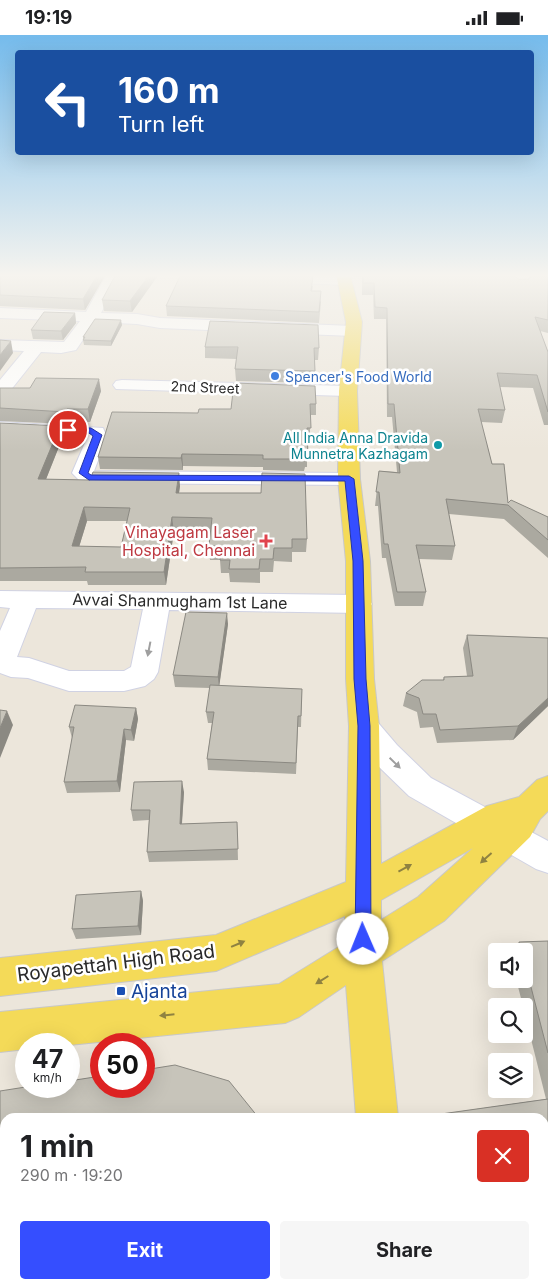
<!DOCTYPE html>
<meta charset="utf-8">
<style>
:root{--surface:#fff;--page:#f6f6f6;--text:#202124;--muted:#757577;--accent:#354eff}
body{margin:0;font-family:Inter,sans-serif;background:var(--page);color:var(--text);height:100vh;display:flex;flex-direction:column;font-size:19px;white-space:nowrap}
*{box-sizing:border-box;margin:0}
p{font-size:16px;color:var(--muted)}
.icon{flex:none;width:28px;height:28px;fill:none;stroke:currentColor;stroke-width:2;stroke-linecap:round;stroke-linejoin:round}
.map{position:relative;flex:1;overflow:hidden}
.drawer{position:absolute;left:0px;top:1078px;width:549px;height:176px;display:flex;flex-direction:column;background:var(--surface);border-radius:15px 15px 0 0;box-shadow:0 5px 20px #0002}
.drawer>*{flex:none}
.hud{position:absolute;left:15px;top:15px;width:519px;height:105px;border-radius:5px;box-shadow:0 5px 20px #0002;background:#1a4fa0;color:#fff;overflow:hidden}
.controls{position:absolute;left:488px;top:908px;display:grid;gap:10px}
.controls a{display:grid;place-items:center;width:45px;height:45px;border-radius:5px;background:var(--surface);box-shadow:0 5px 20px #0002;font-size:25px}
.speed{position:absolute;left:15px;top:998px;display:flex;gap:10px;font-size:25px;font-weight:700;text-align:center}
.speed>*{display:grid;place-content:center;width:65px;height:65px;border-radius:50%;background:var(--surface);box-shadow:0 5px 20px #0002;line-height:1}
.speed small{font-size:12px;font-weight:400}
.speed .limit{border:8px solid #d22;background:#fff;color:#111}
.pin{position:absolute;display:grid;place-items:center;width:42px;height:42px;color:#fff;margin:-21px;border:2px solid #fff;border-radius:50%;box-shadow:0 1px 5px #0007}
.me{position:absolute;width:55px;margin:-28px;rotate:359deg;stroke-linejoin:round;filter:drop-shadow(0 0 4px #0008)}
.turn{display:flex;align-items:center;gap:18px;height:105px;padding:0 20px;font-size:22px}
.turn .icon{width:65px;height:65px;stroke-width:2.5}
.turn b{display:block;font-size:35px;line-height:42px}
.round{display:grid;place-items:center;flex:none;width:52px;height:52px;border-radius:5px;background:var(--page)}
.headline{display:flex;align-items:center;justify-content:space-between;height:85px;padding:0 20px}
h1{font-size:30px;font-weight:700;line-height:38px}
.primary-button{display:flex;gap:10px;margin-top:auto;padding:10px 20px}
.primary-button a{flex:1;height:58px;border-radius:5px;background:var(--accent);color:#fff;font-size:20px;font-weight:700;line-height:58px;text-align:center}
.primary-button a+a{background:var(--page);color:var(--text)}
.status{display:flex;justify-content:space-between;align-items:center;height:35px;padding:0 25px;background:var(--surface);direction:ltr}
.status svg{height:14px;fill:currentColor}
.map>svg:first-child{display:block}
</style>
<div class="status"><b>19:19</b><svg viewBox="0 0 49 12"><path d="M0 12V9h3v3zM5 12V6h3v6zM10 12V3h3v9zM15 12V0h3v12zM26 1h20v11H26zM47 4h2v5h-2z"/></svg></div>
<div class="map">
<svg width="548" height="1253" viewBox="0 0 548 1253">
<rect width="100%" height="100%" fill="#ece6db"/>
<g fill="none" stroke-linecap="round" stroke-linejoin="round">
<g stroke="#d0d2e3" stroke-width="2">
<g id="minor">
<path d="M107,239H121L101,278L137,279L160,283L353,291L359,293L361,296L359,299L353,301L160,293L137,289L95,287L76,315L61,318L41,317L6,361L0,363V345L24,316L0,315V305L64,307L80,286L0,283V273L86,277Z"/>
<path d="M290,239L344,242L349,243L351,246L349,249L344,250L275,247L270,246L268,243L272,239Z"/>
<path d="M515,239H529L528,251L526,254H516L514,251Z"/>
<path d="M122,345L348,351L354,352L357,356L354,360L348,361L116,354L113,350L116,346Z"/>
<path d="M0,387L103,393L107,402L94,436L349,438L357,439L360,444L357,449L349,450L89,448L81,447L72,438L87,403L0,399Z"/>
<path d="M0,556L359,560L368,563L372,569L368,575L359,578L169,575L158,637L154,644L145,651L124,656H69L28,643L11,642L0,638V596L10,573L0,572ZM36,573L143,574L131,632L124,636H69L29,623L17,622Z"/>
<path d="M364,679L374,683L397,710L431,743L548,806V838L536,834L409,761L375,728L349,691L354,683Z"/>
</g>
</g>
<g stroke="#c8c8c8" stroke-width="2">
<g id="major">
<path d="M336,239H350L362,287L357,356L360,444L370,526L374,644L379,691L381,829L487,771L519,762L537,745L548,741V776L540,784L530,802L444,886L382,926L398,1082H356L346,950L299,982L285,988L69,1010L26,1009V1014L0,1017V977L279,949L345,908V881L216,936L0,961V923L216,900L346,847L349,691L346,644V526L338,444L339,356L346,287ZM473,813L418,862L381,885V865Z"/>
<rect x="365" y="1249" width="48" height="4"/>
</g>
</g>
<use href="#minor" fill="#fff" fill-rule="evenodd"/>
<use href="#major" fill="#f4da58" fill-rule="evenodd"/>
</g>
<g fill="#aba9a0" fill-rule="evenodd">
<path d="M0,239H106L85,275L0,271Z"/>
<path d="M159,239L132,277L104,276L102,265Z"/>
<path d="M354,239H515V241L518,244H529L531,242V239H548V298L540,296L548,317V390H544L533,353L500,352L505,375L502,388L481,387L492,429L508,468L548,482V523L504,484L449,479L455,511L452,525L419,524L426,557L423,571H395L386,523H382L378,471H375L379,436L397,437L392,382H387L386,284H374L373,260H362V242H354Z"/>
<path d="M313,251L312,256L321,267L319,288L167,281L166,271Z"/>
<path d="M75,278L76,288L63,305L33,304L31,295Z"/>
<path d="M122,290L111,311L84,310L83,305V302Z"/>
<path d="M205,312L319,313L318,325H315V348L236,346L235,334L237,324L205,323Z"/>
<path d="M234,348L316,369V380H310V405H307V432H305L304,436L263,435V432L183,431V435L100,434L98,422L198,378L231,374Z"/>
<path d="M0,353L101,356L90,387H69L68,389L0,386Z"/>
<path d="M0,388L60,391L62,404L46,444L180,451L179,458L307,504L306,517H292V527L274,526L273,537H260V548L230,547L229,538H221L220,525H210L209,511L211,496H174L166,550H88L87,546H0ZM87,486H127L121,512H79Z"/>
<path d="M228,589L219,651L302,654L301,692H298L296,739L208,735L207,724L212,688H208L206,677L210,653L175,652L173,640Z"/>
<path d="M467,600L548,603V671L513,705L437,708L433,692L420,693L417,677L403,671L406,658L443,645L444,642L467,641L463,613Z"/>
<path d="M136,673L138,684L134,706L126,705L120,757L67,758L64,747L72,703L69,692Z"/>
<path d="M184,757L182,789L237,787L238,825L149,827L147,817L149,785L133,786L131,775Z"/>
<path d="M141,856L143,866L141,900L76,904L72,894Z"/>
<path d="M548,906V1154H544V1082H439L441,1079L546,1064L524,976V971H523L516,944H524V916H514L519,907Z"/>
</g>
<g fill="#8b8982">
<path d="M98,239H106L85,275L83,264Z"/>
<path d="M150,239H159L132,277L130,266Z"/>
<path d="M75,278L76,288L63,305L61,296Z"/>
<path d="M121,285L122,290L111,311V306Z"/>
<path d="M11,306L13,318L0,336V320Z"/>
<path d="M99,344L101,356L90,387L88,374Z"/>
<path d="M67,374L69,387L68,389L66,377Z"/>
<path d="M60,391L62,404L41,457L38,444Z"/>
<path d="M182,419L183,431V435L181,423Z"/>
<path d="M179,438L180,451L177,471L176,458Z"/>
<path d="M84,472L87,486L75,525L72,511Z"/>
<path d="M172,482L174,496L166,550L164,537Z"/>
<path d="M227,578L228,589L219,653L218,642Z"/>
<path d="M548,663V671L513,705L518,691Z"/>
<path d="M136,673L138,684L134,706L131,695Z"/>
<path d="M7,676L13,690L0,723V693Z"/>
<path d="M124,694L126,705L120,757L117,746Z"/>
<path d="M182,746L184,757L181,799L180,789Z"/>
<path d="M141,856L143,866L141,900L138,891Z"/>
<rect x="151" y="1249" width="5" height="4"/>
</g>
<g fill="#c7c4ba" stroke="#8b8982" fill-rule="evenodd">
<path d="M0,239H98L83,264L0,260Z"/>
<path d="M116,239H150L130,266L102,265Z"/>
<path d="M181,239H289L313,241L311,256H321L319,277L166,271Z"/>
<path d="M363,239H515V241L518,244H529L532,239H548V285L535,282L548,317V377L537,340L497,338L505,375L478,374L492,429H504L508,468L511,465L548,482V505L508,470L446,464L455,511L416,510L426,557H397L388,509H384L379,457H376L379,436L400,438L394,369H388L387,273L375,272L374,248H363Z"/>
<path d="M44,277L75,278L61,296L31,295Z"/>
<path d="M95,284L121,285L111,306L83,305L85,302H83Z"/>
<path d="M210,286L318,290L319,313H314L315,336L235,334L238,312H205Z"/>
<path d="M0,305L11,306L0,320Z"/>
<path d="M36,343L99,344L88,374H67L66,377L0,373V353H30Z"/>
<path d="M234,348L315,351L316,369H310L311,393H307L308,421H305V424H263V420L182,419L181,423L98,422L112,377L198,378L199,374H231Z"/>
<path d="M0,388L60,391L38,444L90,445L93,437L179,438L176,458H261L262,438L305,439L307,504H292V513H274L273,524H260L259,534H229L230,525H220L222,511H209L212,483L172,482L164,537H85L86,532L0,533ZM84,472L130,473L121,512L72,511Z"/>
<path d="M186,577L227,578L218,642L173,640Z"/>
<path d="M467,600L548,603V663L518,691L440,695L436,679H423L419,663L406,658L422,645H444V642L473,641Z"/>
<path d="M210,650L302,654L301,681H298L296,728L207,724L214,677H206Z"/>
<path d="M75,670L136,673L131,695L124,694L117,746L64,747L74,692H69Z"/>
<path d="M0,675L7,676L0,693Z"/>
<path d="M182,746L180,789L237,787L238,814L147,817L150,775H131L134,747Z"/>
<path d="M141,856L138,891L72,894L76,860Z"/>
<path d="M548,906V1018L524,925V916H521L519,907Z"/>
<path d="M175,1030L229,1046L258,1082H5V1249H151V1253H0V1056L32,1051H69V1046L101,1041V1051H144V1035Z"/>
<path d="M548,1064V1145H544V1082H442L441,1079Z"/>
<rect x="266" y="1249" width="58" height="4"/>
</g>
<defs><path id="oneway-solid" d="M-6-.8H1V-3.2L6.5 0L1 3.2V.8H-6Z" transform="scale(1.25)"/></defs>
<g fill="#9f9f9f">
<use href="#oneway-solid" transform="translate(149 614) rotate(101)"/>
<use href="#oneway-solid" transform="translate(395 728) rotate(44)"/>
</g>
<g fill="#8f8241">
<use href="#oneway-solid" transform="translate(486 823) rotate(138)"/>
<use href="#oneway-solid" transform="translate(405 833) rotate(-29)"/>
<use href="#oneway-solid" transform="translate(238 909) rotate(-23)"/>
<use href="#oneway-solid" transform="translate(322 945) rotate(148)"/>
<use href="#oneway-solid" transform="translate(167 980) rotate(174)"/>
</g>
<linearGradient id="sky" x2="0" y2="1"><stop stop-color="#75bbec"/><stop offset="0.58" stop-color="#f6f4ef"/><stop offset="1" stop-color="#f6f4ef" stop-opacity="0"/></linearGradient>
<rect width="548" height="415" fill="url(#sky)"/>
<path fill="#354eff" stroke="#2233a6" d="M68,392L91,393L102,400L88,438L91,440L349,441L354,444L363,526L366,644L370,691L371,904L368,909L363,911L357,909L355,904L358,691L354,644L353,526L345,446L89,445L79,438L93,401L89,398L65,396L64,395Z"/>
<circle fill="#3f7fe0" stroke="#fff" stroke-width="2" cx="275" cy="341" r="5"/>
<circle fill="#0f9aa8" stroke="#fff" stroke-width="2" cx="438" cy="410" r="5"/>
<path fill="#e0444e" stroke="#fff" stroke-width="2" d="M263.5 498.5h5v5h5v5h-5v5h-5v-5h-5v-5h5z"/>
<rect fill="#1a4fb4" stroke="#fff" stroke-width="2" x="116" y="951" width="10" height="10" rx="2.5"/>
<g text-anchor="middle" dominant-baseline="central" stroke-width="5" stroke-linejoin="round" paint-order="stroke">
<g font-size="14" fill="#366cbe" stroke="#fff" text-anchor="start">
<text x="285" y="341">Spencer's Food World</text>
</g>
<g font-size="14" fill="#2a2a2a" stroke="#fff">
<text transform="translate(205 352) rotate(2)">2nd Street</text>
</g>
<g font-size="14" fill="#0d838f" stroke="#fff" text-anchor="end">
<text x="428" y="402">All India Anna Dravida<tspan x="428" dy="16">Munnetra Kazhagam</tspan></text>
</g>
<g font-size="16" fill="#be3a42" stroke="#fff" text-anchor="end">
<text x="255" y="497">Vinayagam Laser<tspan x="255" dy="18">Hospital, Chennai</tspan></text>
</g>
<g font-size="16" fill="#2a2a2a" stroke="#fff">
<text transform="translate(180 566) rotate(1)">Avvai Shanmugham 1st Lane</text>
</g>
<g font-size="19" fill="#2a2a2a" stroke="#fff">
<text transform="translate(116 928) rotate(-7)">Royapettah High Road</text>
</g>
<g font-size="19" fill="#164399" stroke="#fff" text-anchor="start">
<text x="131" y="956">Ajanta</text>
</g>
</g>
</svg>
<div class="controls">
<a><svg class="icon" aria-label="sound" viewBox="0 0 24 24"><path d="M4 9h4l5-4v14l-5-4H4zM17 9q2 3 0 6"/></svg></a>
<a><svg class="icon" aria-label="search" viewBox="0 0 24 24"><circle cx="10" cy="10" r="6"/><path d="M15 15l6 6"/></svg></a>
<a><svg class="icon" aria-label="layers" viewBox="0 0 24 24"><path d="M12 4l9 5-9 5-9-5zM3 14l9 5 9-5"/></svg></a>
</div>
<div class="speed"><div>47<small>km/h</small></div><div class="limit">50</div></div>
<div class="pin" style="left:68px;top:395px;background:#d93025"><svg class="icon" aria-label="arrive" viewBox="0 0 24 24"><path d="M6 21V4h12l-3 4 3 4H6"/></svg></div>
<svg class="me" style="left:363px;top:904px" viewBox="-20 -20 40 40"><circle r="19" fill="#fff"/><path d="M0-13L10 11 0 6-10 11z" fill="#354eff"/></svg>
<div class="hud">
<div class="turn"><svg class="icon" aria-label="left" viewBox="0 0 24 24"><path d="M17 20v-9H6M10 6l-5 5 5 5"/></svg><div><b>160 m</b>Turn left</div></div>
</div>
<section class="drawer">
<div class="headline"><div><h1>1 min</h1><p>290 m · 19:20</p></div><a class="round" style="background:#d93025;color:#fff"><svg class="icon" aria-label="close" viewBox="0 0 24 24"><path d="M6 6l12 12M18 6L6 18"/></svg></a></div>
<div class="primary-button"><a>Exit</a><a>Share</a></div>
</section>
</div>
